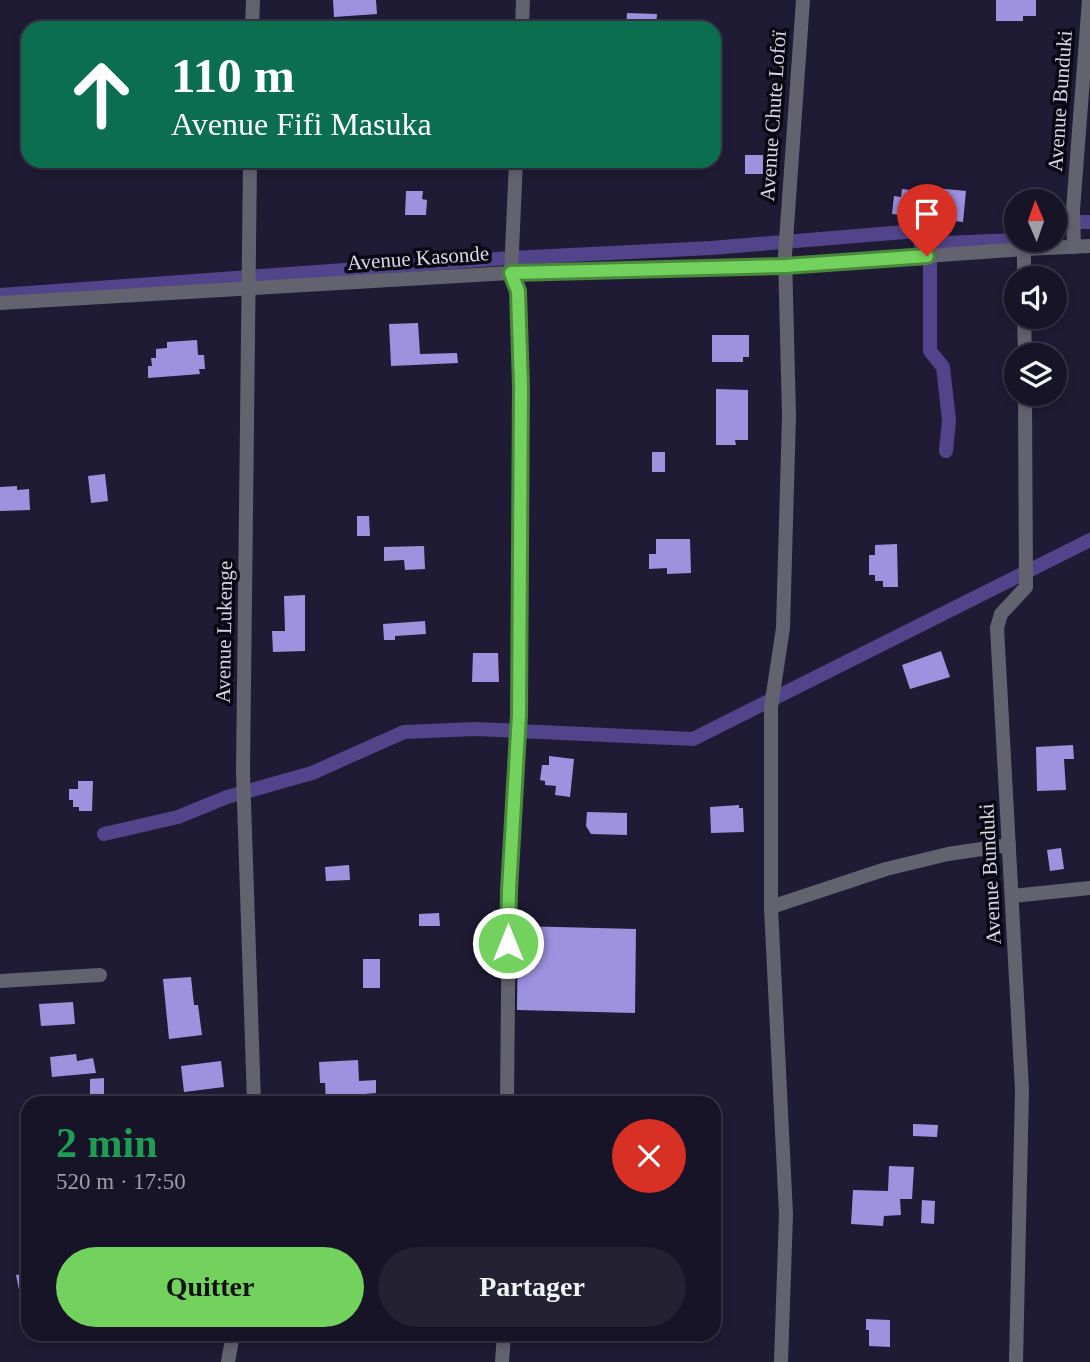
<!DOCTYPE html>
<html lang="fr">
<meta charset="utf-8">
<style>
:root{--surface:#171427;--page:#242133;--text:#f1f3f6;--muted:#9e9ea7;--line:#363344;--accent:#72d25d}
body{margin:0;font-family:"Times New Roman",serif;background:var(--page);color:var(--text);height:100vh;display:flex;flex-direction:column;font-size:26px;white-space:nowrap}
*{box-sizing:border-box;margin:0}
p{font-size:23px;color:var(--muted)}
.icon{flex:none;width:38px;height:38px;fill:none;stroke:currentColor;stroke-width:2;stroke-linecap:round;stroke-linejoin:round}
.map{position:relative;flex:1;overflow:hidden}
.side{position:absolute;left:21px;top:1096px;width:700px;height:245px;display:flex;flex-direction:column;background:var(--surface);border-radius:21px;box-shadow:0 4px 10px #0003,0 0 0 2px var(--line)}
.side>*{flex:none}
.top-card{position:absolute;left:21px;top:21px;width:700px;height:147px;border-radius:21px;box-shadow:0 4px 10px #0003,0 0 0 2px var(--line);background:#0b6e4f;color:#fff;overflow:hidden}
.needle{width:46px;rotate:358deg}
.buttons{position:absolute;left:1004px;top:189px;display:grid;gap:14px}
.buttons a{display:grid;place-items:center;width:63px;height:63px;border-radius:50%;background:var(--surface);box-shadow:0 4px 10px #0003,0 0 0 2px var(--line);font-size:35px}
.pin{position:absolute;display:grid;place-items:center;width:60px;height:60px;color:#fff;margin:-72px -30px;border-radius:50% 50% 50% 0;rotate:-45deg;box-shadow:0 0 7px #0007}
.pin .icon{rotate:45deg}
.me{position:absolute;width:77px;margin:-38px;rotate:0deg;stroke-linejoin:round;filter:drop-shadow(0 0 5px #0008)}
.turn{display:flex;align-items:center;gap:24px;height:147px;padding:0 35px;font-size:32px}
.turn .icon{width:91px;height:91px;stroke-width:2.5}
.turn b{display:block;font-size:49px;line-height:60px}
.round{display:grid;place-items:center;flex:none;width:74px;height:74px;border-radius:37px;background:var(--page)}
.overview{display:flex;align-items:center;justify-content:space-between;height:119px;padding:0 35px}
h1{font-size:42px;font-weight:700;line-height:52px;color:#1e9e55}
.cta{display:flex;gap:14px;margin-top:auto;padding:14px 35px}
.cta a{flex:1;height:80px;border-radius:42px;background:var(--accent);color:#111;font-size:28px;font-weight:700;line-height:80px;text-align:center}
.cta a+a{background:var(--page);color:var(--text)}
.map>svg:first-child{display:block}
</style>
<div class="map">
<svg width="1090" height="1362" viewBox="0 0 1090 1362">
<rect width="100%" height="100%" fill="#1f1b34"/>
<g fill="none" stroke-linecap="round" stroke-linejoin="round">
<g stroke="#52448a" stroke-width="14">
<path d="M1055,234L1056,222H1090"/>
<path d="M921,245L930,263V351L943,367L949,420L946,451"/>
<path d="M0,295L511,258L711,248L917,231L921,244L1017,240"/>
<path d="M104,834L178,817L227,797L312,773L404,732L475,729L693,739L1090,540"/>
</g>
</g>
<g fill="#9e92df">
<path d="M333,0H376L377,14L334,17Z"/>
<path d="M996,0H1036V16H1023V21H996Z"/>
<path d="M627,13L657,14L656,28H626Z"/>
<rect x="745" y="155" width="18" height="19"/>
<path d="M935,188L966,191L963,222L892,214L894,196L901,197L902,189L935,193Z"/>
<path d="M406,191H423L422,199L427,200L426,215H405Z"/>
<path d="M418,323L420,354L457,353L458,363L391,366L389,324Z"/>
<path d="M712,335H749V357H743V362H712Z"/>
<path d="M197,340L198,355H204L205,369H199L200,374L148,378V366H152L151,358H156V349L167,348V342Z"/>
<path d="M716,389L748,390V440H735L736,445H716Z"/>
<rect x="652" y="452" width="13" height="20"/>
<path d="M105,474L108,501L91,503L88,476Z"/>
<path d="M17,486V490L29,489L30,510L0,511V487Z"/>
<path d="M357,516H369L370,536H357Z"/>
<path d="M656,539H690L691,573L667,574V568L649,569V554H656Z"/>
<path d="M897,544L898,587H883V581H875V575H869V555H875V545Z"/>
<path d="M424,546L425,569L405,570L404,560L384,561V547Z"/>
<path d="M305,595V651L273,652L272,631H285L284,596Z"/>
<path d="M425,621L426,634L395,636V640H384L383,624Z"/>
<path d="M941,651L950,677L910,689L902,665Z"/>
<path d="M473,653H498L499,682H472Z"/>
<path d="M1073,745L1074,759H1064L1066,790L1037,791L1036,747Z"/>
<path d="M549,756L574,759L570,797L555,795L556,786L545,785V781L540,780L542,765H549Z"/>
<path d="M78,781H93L92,811H79V807H73V800H69V789H78Z"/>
<path d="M739,805V808H743L744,832L711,833L710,807Z"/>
<path d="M587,812L627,813V835L591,834L586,826Z"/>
<path d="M1061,848L1064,869L1050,871L1047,850Z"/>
<path d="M349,865L350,880L326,881L325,867Z"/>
<path d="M439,913L440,926H419V914Z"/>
<path d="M518,926L636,929L635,1013L517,1010Z"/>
<rect x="363" y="959" width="17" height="29"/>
<path d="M191,977L194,1005H198L202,1035L169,1039L163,979Z"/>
<path d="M73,1002L75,1024L41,1026L39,1004Z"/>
<path d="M76,1054L77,1061L93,1058L96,1073L52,1077L50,1057Z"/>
<path d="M358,1060L359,1081L376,1080V1093L364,1094L358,1102H326L325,1083H320L319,1062Z"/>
<path d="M221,1061L224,1087L184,1092L181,1066Z"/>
<path d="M104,1078V1096H90V1079Z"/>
<path d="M913,1124L938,1125L937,1137L913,1136Z"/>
<path d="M889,1166L914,1167L912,1199H900L901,1215L884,1216L883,1226L851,1224L853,1190L888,1191Z"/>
<path d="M922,1200L935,1201L934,1224L921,1223Z"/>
<path d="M28,1273V1309L23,1310L16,1275Z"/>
<path d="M866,1319L890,1320V1347L869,1346V1330H866Z"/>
</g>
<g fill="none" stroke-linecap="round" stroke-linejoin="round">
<g stroke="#63626f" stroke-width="14">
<path d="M252,28L253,0"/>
<path d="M522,28L523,0"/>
<path d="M250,161L243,772L254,1102"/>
<path d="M1074,247L1073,210L1089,0"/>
<path d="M1024,249V278"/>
<path d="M0,303L511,273L785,266L1024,249L1090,246"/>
<path d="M1024,317L1025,355"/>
<path d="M1012,896L1090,888"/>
<path d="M771,907L886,869L948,854L1009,845"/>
<path d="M0,981L100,975"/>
<path d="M507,1102L509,890L519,715L521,387L518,291L511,273L516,161"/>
<path d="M228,1362L233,1334"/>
<path d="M502,1362L504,1334"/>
<path d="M781,1362L786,1214L771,907V707L783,628L789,416L785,255L803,0"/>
<path d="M1016,1362L1022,1090L997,628L1001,614L1026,587L1025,394"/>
</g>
</g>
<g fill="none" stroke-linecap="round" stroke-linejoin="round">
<g stroke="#4a883c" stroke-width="18">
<path id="route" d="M508,943L509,890L519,715L521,387L518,291L511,273L785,266L927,256"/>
</g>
<use href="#route" stroke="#72d25d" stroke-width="12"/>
</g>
<g text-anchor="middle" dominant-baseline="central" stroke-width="7" stroke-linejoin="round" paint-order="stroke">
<g font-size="21" fill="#d9d7e8" stroke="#090812">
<text transform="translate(1060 101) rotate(-86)">Avenue Bunduki</text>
<text transform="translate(773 116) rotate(-86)">Avenue Chute Lofoï</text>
<text transform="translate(418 258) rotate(-4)">Avenue Kasonde</text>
<text transform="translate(224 632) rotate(-89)">Avenue Lukenge</text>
<text transform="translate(990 874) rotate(-93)">Avenue Bunduki</text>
</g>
</g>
</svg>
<div class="buttons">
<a><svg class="needle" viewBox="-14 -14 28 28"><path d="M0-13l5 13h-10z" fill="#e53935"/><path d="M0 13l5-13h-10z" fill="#9e9ea7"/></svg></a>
<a><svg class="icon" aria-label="sound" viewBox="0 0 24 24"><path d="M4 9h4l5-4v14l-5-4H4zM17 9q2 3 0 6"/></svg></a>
<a><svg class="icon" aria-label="layers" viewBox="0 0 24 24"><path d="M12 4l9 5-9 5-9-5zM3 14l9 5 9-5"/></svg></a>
</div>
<div class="pin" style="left:927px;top:256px;background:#d93025"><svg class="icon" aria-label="arrive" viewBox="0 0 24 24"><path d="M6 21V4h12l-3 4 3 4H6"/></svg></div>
<svg class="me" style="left:508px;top:943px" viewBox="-20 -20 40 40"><circle r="17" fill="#72d25d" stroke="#fff" stroke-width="3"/><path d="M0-11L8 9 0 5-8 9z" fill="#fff"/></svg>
<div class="top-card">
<div class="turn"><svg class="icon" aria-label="ahead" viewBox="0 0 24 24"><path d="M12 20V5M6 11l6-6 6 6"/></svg><div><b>110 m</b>Avenue Fifi Masuka</div></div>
</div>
<section class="side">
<div class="overview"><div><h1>2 min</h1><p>520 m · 17:50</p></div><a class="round" style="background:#d93025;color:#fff"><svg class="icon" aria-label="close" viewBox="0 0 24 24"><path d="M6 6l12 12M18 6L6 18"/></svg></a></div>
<div class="cta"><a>Quitter</a><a>Partager</a></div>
</section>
</div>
